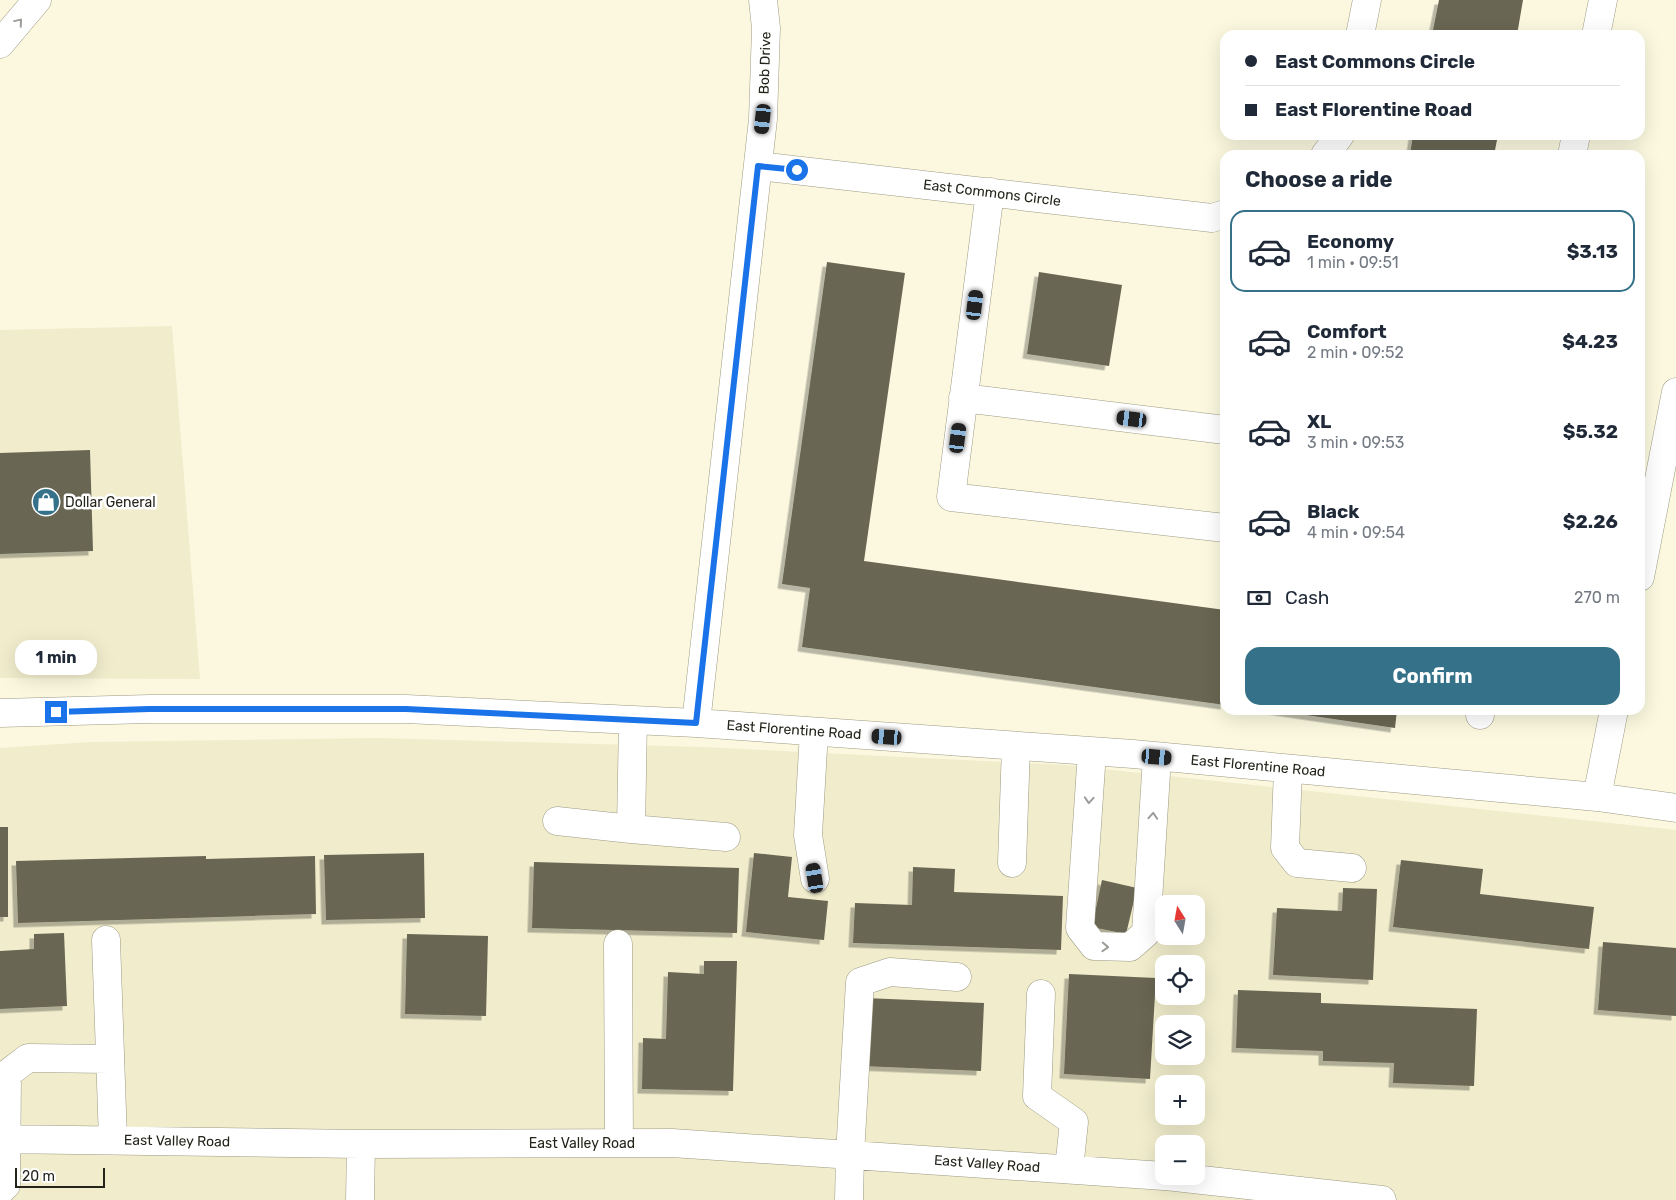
<!DOCTYPE html>
<meta charset="utf-8">
<style>
:root{--surface:#fff;--page:#f6f6f7;--text:#1f2937;--muted:#747a83;--line:#e0e1e3;--accent:#357289}
body{margin:0;font-family:Rubik,sans-serif;background:var(--page);color:var(--text);height:100vh;display:flex;flex-direction:column;font-size:19px;white-space:nowrap}
*{box-sizing:border-box;margin:0}
p{font-size:16px;color:var(--muted)}
.icon{flex:none;width:28px;height:28px;fill:none;stroke:currentColor;stroke-width:2;stroke-linecap:round;stroke-linejoin:round}
.map{position:relative;flex:1;overflow:hidden}
.sheet{position:absolute;left:1220px;top:150px;width:425px;height:565px;display:flex;flex-direction:column;background:var(--surface);border-radius:15px;box-shadow:0 5px 20px #0002}
.sheet>*{flex:none}
.hud{position:absolute;left:1220px;top:30px;width:425px;height:110px;border-radius:15px;box-shadow:0 5px 20px #0002;display:grid;align-content:center;height:110px;padding:0 25px;background:var(--surface)}
.needle{width:32px;rotate:349deg}
.controls{position:absolute;left:1155px;top:895px;display:grid;gap:10px}
.controls a{display:grid;place-items:center;width:50px;height:50px;border-radius:10px;background:var(--surface);box-shadow:0 5px 20px #0002;font-size:25px}
.scale{position:absolute;left:15px;bottom:12px;width:90px;box-sizing:border-box;padding-left:5px;border:2px solid #25241b;border-top:0;font-size:14px;line-height:18px;white-space:nowrap;color:#25241b;-webkit-text-stroke:4px #fff;paint-order:stroke}
.end{position:absolute;width:22px;height:22px;margin:-11px;border:6px solid #1a73e8;background:#fff;box-shadow:0 0 0 2px #fff}
.from{border-radius:50%}
.bubble{position:absolute;height:35px;border-radius:15px;background:var(--surface);box-shadow:0 5px 20px #0002;font-size:16px;font-weight:700;line-height:35px;text-align:center}
.car{position:absolute;width:15px;height:30px;margin:-15px -8px;border-radius:6px;box-shadow:0 0 4px 1px #0007;background:linear-gradient(#222 24%,#8ab4d8 0 40%,#222 0 76%,#8ab4d8 0 86%,#222 0)}
.hud b{display:flex;align-items:center;gap:18px;height:48px;font-size:19px}
.hud b+b{border-top:1px solid var(--line)}
.hud i{width:12px;height:12px;background:var(--text)}
ul{padding:0;list-style:none}
li{display:flex;align-items:center;gap:15px;height:82px;margin:0 10px 8px;padding:0 15px;border:2px solid transparent;border-radius:15px}
li div{flex:1}
li b{display:block;font-size:19px}
li em{font-style:normal;font-weight:700}
li.current{border-color:var(--accent)}
li>.icon{width:45px;height:45px;stroke-width:1.5}
h2{padding:0 25px;font-size:22px;line-height:60px}
.pay{display:flex;align-items:center;gap:12px;height:55px;padding:0 25px;font-size:19px}
.pay p{margin-inline-start:auto}
.action{display:flex;gap:10px;margin-top:auto;padding:10px 25px}
.action a{flex:1;height:58px;border-radius:15px;background:var(--accent);color:#fff;font-size:20px;font-weight:700;line-height:58px;text-align:center}
.map>svg:first-child{display:block}
.built{fill:#f0eccc;fill-rule:evenodd}
.building{fill:#696652;filter:url(#shadow)}
.lines{fill:none;stroke-linecap:round;stroke-linejoin:round}
.minor-casing{stroke:#9d9a84;stroke-width:29}
.minor{stroke:#fff;stroke-width:28}
.oneway{stroke:#9d9c98}
.route{stroke:#1a73e8;stroke-width:6}
.labels{text-anchor:middle;dominant-baseline:central;stroke-width:5;stroke-linejoin:round;paint-order:stroke}
.street-label{font-size:14px;fill:#25241b;stroke:#fff}
.poi-label{font-size:14px;fill:#25241b;stroke:#fff;text-anchor:start}
</style>
<div class="map">
<svg width="1676" height="1200" viewBox="0 0 1676 1200">
<defs>
<filter id="shadow"><feDropShadow dx="-4.5" dy="4.5" stdDeviation="0" flood-color="#0004"/></filter>
</defs>
<rect width="100%" height="100%" fill="#fbf8df"/>
<path class="built" d="M 172,326 L 200,679 L 0,678 L 0,330 Z
M 378,738 L 702,747 L 1065,765 L 1676,830 L 1676,1200 L 0,1200 L 0,748 L 90,742 ZM 1164,904 L 1196,904 L 1196,936 L 1164,936 ZM 1164,964 L 1196,964 L 1196,996 L 1164,996 ZM 1164,1024 L 1196,1024 L 1196,1056 L 1164,1056 ZM 1164,1084 L 1196,1084 L 1196,1116 L 1164,1116 ZM 1164,1144 L 1196,1144 L 1196,1176 L 1164,1176 Z"/>
<path class="building" d="M 1439,0 L 1523,0 L 1517,35 L 1432,35 Z
M 1413,135 L 1498,135 L 1494,155 L 1410,155 Z
M 827,262 L 905,273 L 864,561 L 1225,610 L 1225,705 L 802,647 L 810,588 L 782,584 Z
M 1039,272 L 1122,285 L 1109,366 L 1027,354 Z
M 90,450 L 93,551 L 0,554 L 0,453 Z
M 1272,710 L 1397,710 L 1395,728 Z
M 0,827 L 8,827 L 8,917 L 0,917 Z
M 424,853 L 425,918 L 326,920 L 324,855 Z
M 754,853 L 792,857 L 788,897 L 828,901 L 824,940 L 746,932 Z
M 206,856 L 206,859 L 315,856 L 316,914 L 18,923 L 16,861 Z
M 1401,860 L 1483,869 L 1480,894 L 1594,907 L 1589,949 L 1393,927 Z
M 534,862 L 739,868 L 737,933 L 532,928 Z
M 913,867 L 955,869 L 954,892 L 1063,896 L 1061,950 L 853,943 L 855,903 L 912,905 Z
M 1102,880 L 1137,888 L 1126,934 L 1092,927 Z
M 1343,888 L 1377,889 L 1373,980 L 1273,975 L 1277,908 L 1342,911 Z
M 64,933 L 67,1006 L 0,1009 L 0,951 L 34,949 L 34,934 Z
M 407,934 L 488,936 L 486,1016 L 405,1014 Z
M 1603,942 L 1676,948 L 1676,1016 L 1598,1010 Z
M 704,961 L 737,961 L 733,1091 L 642,1089 L 643,1038 L 666,1039 L 668,972 L 704,974 Z
M 1069,974 L 1156,978 L 1150,1079 L 1064,1074 Z
M 1238,990 L 1321,993 L 1321,1003 L 1477,1009 L 1474,1086 L 1393,1083 L 1394,1063 L 1323,1061 L 1323,1051 L 1236,1048 Z
M 865,998 L 984,1003 L 981,1071 L 862,1066 Z"/>
<g class="lines">
<defs>
<path id="minor" d="M 1360,35 L 1367,0
M 1596,35 L 1603,0
M 0,44 L 37,0
M 1325,155 L 1340,135
M 1572,155 L 1576,135
M 758,166 L 1212,218 L 1225,214
M 990,192 L 951,497 L 1225,528
M 963,398 L 1225,430
M 1640,577 L 1676,392
M 0,713 L 149,709 L 406,709 L 696,723 L 1133,754 L 1597,797 L 1676,808
M 1480,715 L 1480,710
M 696,723 L 763,119 L 766,28 L 763,0
M 814,732 L 808,835 L 815,879
M 1092,752 L 1080,928 L 1094,946 L 1130,947 L 1146,933 L 1157,757
M 1288,769 L 1285,848 L 1297,863 L 1352,868
M 1597,797 L 1614,710
M 557,821 L 631,829 L 726,837
M 631,829 L 633,720
M 1012,863 L 1016,746
M 106,940 L 113,1140
M 618,944 L 619,1143
M 1041,994 L 1037,1096 L 1074,1122 L 1069,1169
M 0,1139 L 361,1144 L 672,1143 L 1164,1176
M 1166,1176 L 1382,1200
M 0,1191 L 6,1185 L 7,1074 L 28,1058 L 110,1059
M 360,1200 L 361,1144
M 849,1200 L 850,1155 L 860,982 L 890,972 L 957,977"/>
</defs>
<use href="#minor" class="minor-casing"/>
<use href="#minor" class="minor"/>
</g>
<defs><path id="oneway-chevron" d="M-2-3.5L2.5 0L-2 3.5" fill="none" stroke-width="1.6" stroke-linecap="round" stroke-linejoin="round" transform="scale(1.25)"/></defs>
<g class="oneway">
<use href="#oneway-chevron" transform="translate(19 22) rotate(-50)"/>
<use href="#oneway-chevron" transform="translate(1089 800) rotate(94)"/>
<use href="#oneway-chevron" transform="translate(1153 816) rotate(-86)"/>
<use href="#oneway-chevron" transform="translate(1105 947) rotate(2)"/>
</g>
<g class="lines">
<path class="route" d="M 56,712 L 149,709 L 406,709 L 696,723 L 758,166 L 797,170"/>
</g>
<defs>
<symbol id="shop-disc" viewBox="-11 -11 22 22"><circle r="9.5" fill="#357289" stroke="#fff"/><path d="M-5-2.5h2.3a2.7 3.5 0 0 1 5.4 0H5L5.5 6h-11ZM-1.5-2.5h3a1.5 2.3 0 0 0-3 0Z" fill="#fff"/></symbol>
</defs>
<g fill-rule="evenodd">
<use href="#shop-disc" x="30" y="486" width="32" height="32"/>
</g>
<g class="labels">
<g class="street-label">
<text transform="translate(765 63) rotate(-88)">Bob Drive</text>
<text transform="translate(992 193) rotate(7)">East Commons Circle</text>
<text transform="translate(794 730) rotate(4)">East Florentine Road</text>
<text transform="translate(1258 766) rotate(5)">East Florentine Road</text>
<text transform="translate(177 1141) rotate(1)">East Valley Road</text>
<text x="582" y="1143">East Valley Road</text>
<text transform="translate(987 1164) rotate(4)">East Valley Road</text>
</g>
<g class="poi-label">
<text x="65" y="502">Dollar General</text>
</g>
</g>
</svg>
<div class="controls">
<a><svg class="needle" viewBox="-14 -14 28 28"><path d="M0-13l5 13h-10z" fill="#e53935"/><path d="M0 13l5-13h-10z" fill="#747a83"/></svg></a>
<a><svg class="icon" aria-label="locate" viewBox="0 0 24 24"><circle cx="12" cy="12" r="6"/><path d="M12 2v4M12 18v4M2 12h4M18 12h4"/></svg></a>
<a><svg class="icon" aria-label="layers" viewBox="0 0 24 24"><path d="M12 4l9 5-9 5-9-5zM3 14l9 5 9-5"/></svg></a>
<a>+</a>
<a>−</a>
</div>
<div class="scale">20 m</div>
<i class="end from" style="left:797px;top:170px"></i>
<i class="end" style="left:56px;top:712px"></i>
<div class="bubble" style="left:15px;top:640px;width:82px">1 min</div>
<i class="car" style="left:763px;top:119px;rotate:186deg"></i>
<i class="car" style="left:975px;top:305px;rotate:7deg"></i>
<i class="car" style="left:1132px;top:419px;rotate:277deg"></i>
<i class="car" style="left:958px;top:438px;rotate:7deg"></i>
<i class="car" style="left:887px;top:737px;rotate:274deg"></i>
<i class="car" style="left:1157px;top:757px;rotate:95deg"></i>
<i class="car" style="left:815px;top:878px;rotate:351deg"></i>
<div class="hud">
<b><i class="from"></i>East Commons Circle</b>
<b><i></i>East Florentine Road</b>
</div>
<section class="sheet">
<h2>Choose a ride</h2>
<ul>
<li class="current"><svg class="icon" aria-label="car" viewBox="0 0 24 24"><path d="M5 17H2v-5l4-1 3-4h7l3 4 3 1v5h-3M9 17h6M6 11h13"/><circle cx="7" cy="17" r="2"/><circle cx="17" cy="17" r="2"/></svg><div><b>Economy</b><p>1 min · 09:51</p></div><em>$3.13</em></li>
<li><svg class="icon" aria-label="car" viewBox="0 0 24 24"><path d="M5 17H2v-5l4-1 3-4h7l3 4 3 1v5h-3M9 17h6M6 11h13"/><circle cx="7" cy="17" r="2"/><circle cx="17" cy="17" r="2"/></svg><div><b>Comfort</b><p>2 min · 09:52</p></div><em>$4.23</em></li>
<li><svg class="icon" aria-label="car" viewBox="0 0 24 24"><path d="M5 17H2v-5l4-1 3-4h7l3 4 3 1v5h-3M9 17h6M6 11h13"/><circle cx="7" cy="17" r="2"/><circle cx="17" cy="17" r="2"/></svg><div><b>XL</b><p>3 min · 09:53</p></div><em>$5.32</em></li>
<li><svg class="icon" aria-label="car" viewBox="0 0 24 24"><path d="M5 17H2v-5l4-1 3-4h7l3 4 3 1v5h-3M9 17h6M6 11h13"/><circle cx="7" cy="17" r="2"/><circle cx="17" cy="17" r="2"/></svg><div><b>Black</b><p>4 min · 09:54</p></div><em>$2.26</em></li>
</ul>
<div class="pay"><svg class="icon" aria-label="cash" viewBox="0 0 24 24"><path d="M3 7h18v10H3z"/><circle cx="12" cy="12" r="2"/></svg>Cash<p>270 m</p></div>
<div class="action"><a>Confirm</a></div>
</section>
</div>
